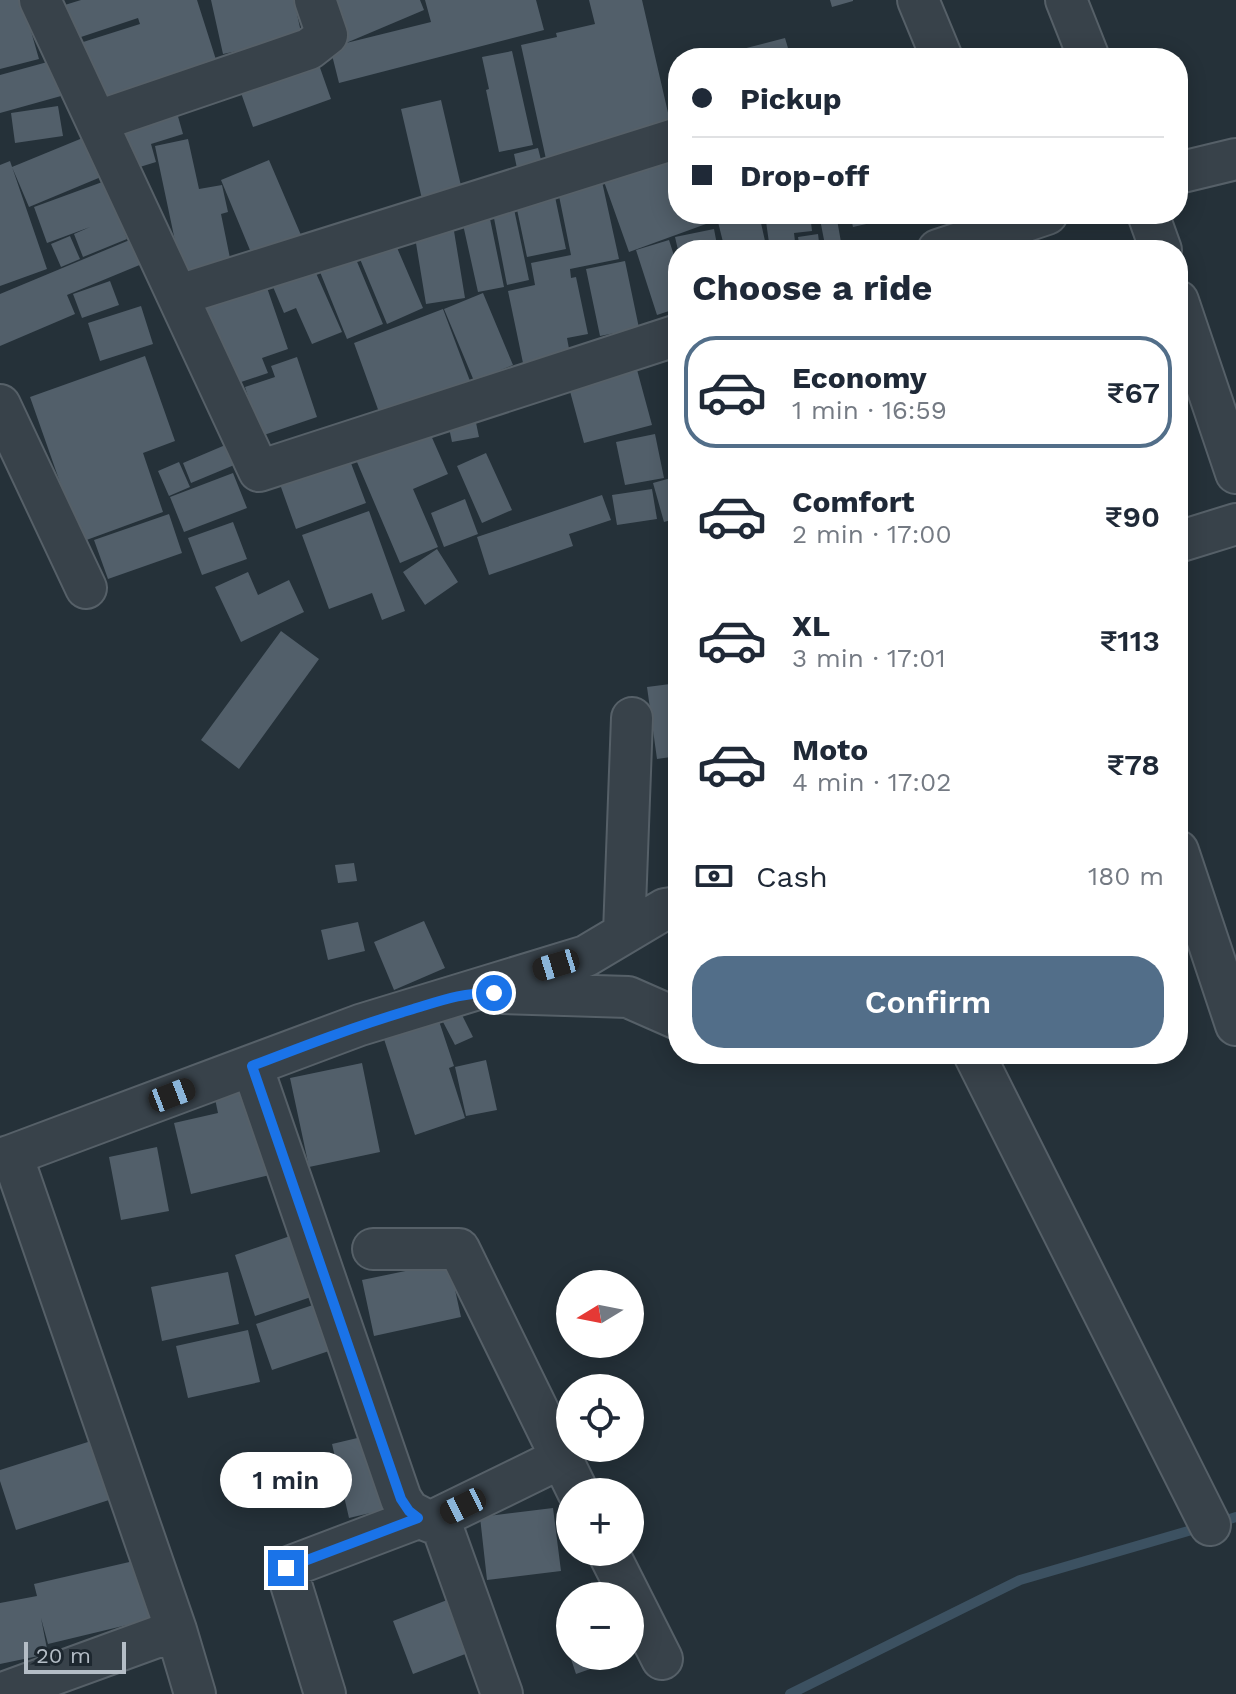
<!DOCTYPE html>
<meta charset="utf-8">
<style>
:root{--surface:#fff;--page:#f6f6f7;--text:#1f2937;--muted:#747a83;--line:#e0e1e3;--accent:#526e89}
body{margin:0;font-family:"Work Sans",sans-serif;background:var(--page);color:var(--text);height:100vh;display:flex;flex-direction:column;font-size:30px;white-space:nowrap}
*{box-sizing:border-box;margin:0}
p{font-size:26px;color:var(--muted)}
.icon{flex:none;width:44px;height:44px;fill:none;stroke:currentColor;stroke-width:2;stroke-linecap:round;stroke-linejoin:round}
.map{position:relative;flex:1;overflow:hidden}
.side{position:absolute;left:668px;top:240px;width:520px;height:824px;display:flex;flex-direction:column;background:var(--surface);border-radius:32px;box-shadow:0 4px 20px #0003}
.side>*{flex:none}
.banner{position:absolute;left:668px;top:48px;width:520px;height:176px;border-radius:32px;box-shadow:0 4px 20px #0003;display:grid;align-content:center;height:176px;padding:0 24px;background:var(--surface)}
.needle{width:52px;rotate:260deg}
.controls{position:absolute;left:556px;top:1270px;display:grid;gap:16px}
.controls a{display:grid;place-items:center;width:88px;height:88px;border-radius:50%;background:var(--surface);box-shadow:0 4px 20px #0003;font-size:40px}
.scale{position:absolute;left:24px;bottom:20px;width:102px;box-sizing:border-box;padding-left:8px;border:4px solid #b4bdc6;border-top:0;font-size:22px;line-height:28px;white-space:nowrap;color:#b4bdc6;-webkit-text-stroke:6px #1d272f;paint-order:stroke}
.end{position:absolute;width:36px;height:36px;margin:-18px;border:10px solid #1a73e8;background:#fff;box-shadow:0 0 0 4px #fff}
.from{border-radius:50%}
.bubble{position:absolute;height:56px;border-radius:28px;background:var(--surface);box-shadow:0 4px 20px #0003;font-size:26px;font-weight:600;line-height:56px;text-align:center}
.car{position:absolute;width:24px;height:48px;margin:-24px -12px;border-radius:10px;box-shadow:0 0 6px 2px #0007;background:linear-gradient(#222 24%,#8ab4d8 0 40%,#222 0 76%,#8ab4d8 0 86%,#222 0)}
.banner b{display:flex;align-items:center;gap:28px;height:76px;font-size:30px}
.banner b+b{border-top:2px solid var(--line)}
.banner i{width:20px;height:20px;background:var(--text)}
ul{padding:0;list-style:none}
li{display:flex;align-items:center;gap:24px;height:112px;margin:0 16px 12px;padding:0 8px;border:4px solid transparent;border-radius:32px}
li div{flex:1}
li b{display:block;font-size:30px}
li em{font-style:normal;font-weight:600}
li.current{border-color:var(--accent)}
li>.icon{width:72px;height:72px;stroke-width:1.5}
h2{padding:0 24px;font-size:36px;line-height:96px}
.pay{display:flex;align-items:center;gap:20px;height:88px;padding:0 24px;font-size:30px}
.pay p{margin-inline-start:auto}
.primary-button{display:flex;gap:16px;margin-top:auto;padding:16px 24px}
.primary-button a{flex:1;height:92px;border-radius:32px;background:var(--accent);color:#fff;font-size:32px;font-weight:600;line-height:92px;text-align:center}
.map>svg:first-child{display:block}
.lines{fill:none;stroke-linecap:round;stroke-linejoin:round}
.stream{stroke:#3c5161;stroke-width:10}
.building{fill:#525f6a}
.street-casing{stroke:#566068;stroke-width:44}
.street{stroke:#38424a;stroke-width:40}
.route{stroke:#1a73e8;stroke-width:10}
</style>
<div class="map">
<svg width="1236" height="1694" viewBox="0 0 1236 1694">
<rect width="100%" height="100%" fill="#253139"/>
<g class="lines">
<path class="stream" d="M 1217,1523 L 1236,1517
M 790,1694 L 1020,1580 L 1202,1527"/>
</g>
<path class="building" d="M 0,0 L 22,0 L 39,59 L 0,69 Z
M 81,0 L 197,0 L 218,66 L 99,104 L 80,43 L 140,24 L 138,18 L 66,42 L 55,8 Z
M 211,0 L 294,0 L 302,37 L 223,54 Z
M 333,0 L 420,0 L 424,10 L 346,43 L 329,2 Z
M 425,0 L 536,0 L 544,30 L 339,83 L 330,47 L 431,22 Z
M 589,0 L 642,0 L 672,130 L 546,159 L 521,45 L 557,37 L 556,33 L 595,24 Z
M 830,0 L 853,0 L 853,1 L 832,7 Z
M 785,38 L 791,58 L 724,58 L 723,54 Z
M 512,51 L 533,145 L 499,152 L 486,90 L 489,89 L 482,57 Z
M 51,61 L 61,96 L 0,113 L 0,75 Z
M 318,62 L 331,99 L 253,127 L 240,90 Z
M 678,85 L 678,114 L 677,114 L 670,88 Z
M 441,100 L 462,190 L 422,199 L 401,109 Z
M 58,106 L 63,136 L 15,143 L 11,113 Z
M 177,113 L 183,134 L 151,144 L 156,162 L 130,170 L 118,131 Z
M 85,137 L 101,177 L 29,207 L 12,167 Z
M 188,139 L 199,189 L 222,185 L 228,212 L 221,214 L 231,263 L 182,274 L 155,146 Z
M 538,148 L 543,168 L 518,173 L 514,154 Z
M 678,158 L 678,214 L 715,214 L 717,220 L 629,252 L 602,176 Z
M 269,160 L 301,235 L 252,255 L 221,180 Z
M 10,161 L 47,269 L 0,286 L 0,165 Z
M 601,177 L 619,259 L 570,269 L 571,278 L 576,277 L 588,334 L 567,338 L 570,354 L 523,363 L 508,291 L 535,285 L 531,263 L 571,255 L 557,186 Z
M 105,181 L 127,239 L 83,257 L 74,234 L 90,227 L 47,243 L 34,207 Z
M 554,192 L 566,249 L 527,257 L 515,200 Z
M 514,209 L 529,280 L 507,285 L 493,213 Z
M 489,214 L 504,287 L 478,292 L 462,220 Z
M 752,214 L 759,214 L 767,250 L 725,250 L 718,222 Z
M 765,214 L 810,214 L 812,231 L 794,233 L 796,250 L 770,250 Z
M 819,214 L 836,214 L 841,242 L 825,245 Z
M 850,214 L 906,214 L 906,215 L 853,227 Z
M 453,225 L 465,298 L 426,304 L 414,231 Z
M 714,229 L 718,250 L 678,250 L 675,237 Z
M 818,234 L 820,250 L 800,250 L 798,237 Z
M 70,236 L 80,259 L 61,267 L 51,244 Z
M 132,239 L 142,264 L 67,295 L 75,314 L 0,346 L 0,294 Z
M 669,240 L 678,268 L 678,308 L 657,315 L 636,250 Z
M 395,243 L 423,308 L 387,324 L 360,259 Z
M 353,252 L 383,324 L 347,339 L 318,267 Z
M 625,261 L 639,328 L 600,336 L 586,269 Z
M 312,264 L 342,332 L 312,344 L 296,308 L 284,313 L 271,282 Z
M 263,276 L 288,349 L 262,358 L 268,373 L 226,387 L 196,298 Z
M 110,281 L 119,305 L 82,318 L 73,294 Z
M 483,293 L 513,365 L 474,381 L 444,309 Z
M 141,306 L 153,344 L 100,361 L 88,323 Z
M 443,309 L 470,381 L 380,415 L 354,343 Z
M 145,356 L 175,441 L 143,453 L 163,512 L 81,542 L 30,397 Z
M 297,357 L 317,417 L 261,436 L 245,387 L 275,377 L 271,366 Z
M 636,366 L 652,425 L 584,443 L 568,384 Z
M 475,418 L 479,437 L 452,442 L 448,423 Z
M 426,424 L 448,474 L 413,489 L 438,547 L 400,563 L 354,455 Z
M 655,434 L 664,478 L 625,485 L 616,442 Z
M 230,443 L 239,463 L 191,483 L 183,463 Z
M 346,450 L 366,503 L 296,529 L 277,476 Z
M 486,453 L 512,510 L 482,523 L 457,466 Z
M 179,462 L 190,487 L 169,496 L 158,471 Z
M 233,473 L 247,508 L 184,532 L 170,497 Z
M 678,476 L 678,518 L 664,522 L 653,483 Z
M 652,489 L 657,519 L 617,525 L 612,495 Z
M 602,495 L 611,520 L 569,534 L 573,546 L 489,575 L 477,537 Z
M 465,499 L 478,534 L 444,547 L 431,513 Z
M 369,511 L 405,611 L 382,620 L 372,593 L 329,609 L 302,535 Z
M 169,514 L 182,553 L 108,579 L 94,540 Z
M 233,522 L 247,559 L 202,575 L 188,538 Z
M 437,549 L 458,582 L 425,605 L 403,572 Z
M 248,572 L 258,595 L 289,580 L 304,612 L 241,642 L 215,587 Z
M 281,631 L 319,659 L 239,769 L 201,740 Z
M 678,683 L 678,756 L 657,759 L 647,687 Z
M 354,863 L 357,881 L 338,883 L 335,865 Z
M 424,921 L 445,968 L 394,990 L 374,942 Z
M 358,922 L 365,951 L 328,960 L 321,930 Z
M 460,1011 L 473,1037 L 455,1045 L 442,1020 Z
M 439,1021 L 454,1066 L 449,1068 L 465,1118 L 415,1135 L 384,1039 Z
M 486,1060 L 497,1110 L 466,1116 L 455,1067 Z
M 362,1063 L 380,1152 L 309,1167 L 290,1078 Z
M 253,1084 L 274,1174 L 191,1194 L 174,1123 L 218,1113 L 214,1094 Z
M 157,1147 L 169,1211 L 121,1220 L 109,1157 Z
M 293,1235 L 314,1296 L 255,1316 L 235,1255 Z
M 449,1262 L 461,1317 L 374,1336 L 362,1280 Z
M 228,1272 L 239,1324 L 162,1341 L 151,1287 Z
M 313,1305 L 329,1351 L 272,1370 L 256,1324 Z
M 248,1330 L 260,1382 L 188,1398 L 176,1346 Z
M 370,1435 L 387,1509 L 349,1518 L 332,1444 Z
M 91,1441 L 109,1500 L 16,1530 L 0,1481 L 0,1470 Z
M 553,1508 L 561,1571 L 487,1580 L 480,1517 Z
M 138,1560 L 152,1619 L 48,1644 L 41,1618 L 48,1654 L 0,1664 L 0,1603 L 37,1596 L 34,1584 Z
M 460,1595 L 481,1648 L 413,1674 L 393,1621 Z
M 570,1656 L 608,1656 L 610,1662 L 576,1674 Z"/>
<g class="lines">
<defs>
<path id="street" d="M 40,0 L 259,471 L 678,335
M 918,0 L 942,58
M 1066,0 L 1089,58
M 98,121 L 309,49 L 327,35 L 315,0
M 1178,173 L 1236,159
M 1148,214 L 1161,250
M 1005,228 L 1047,214
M 938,250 L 1005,228 L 999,214
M 179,295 L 678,138
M 1178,301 L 1236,473
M 0,405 L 86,588
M 1178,542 L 1236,524
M 1178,851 L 1236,1025
M 624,933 L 632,718
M 503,993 L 628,997 L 678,1019
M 974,1054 L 1210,1525
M 252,1066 L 401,1499 L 409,1511 L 430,1522 L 561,1458
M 12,1155 L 360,1025 L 586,956 L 665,909 L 678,907
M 0,1159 L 12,1155 L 176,1630 L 195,1694
M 373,1249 L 459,1249 L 578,1492
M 439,1518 L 502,1694
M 608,1552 L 662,1659
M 0,1694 L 176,1630
M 325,1694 L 286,1568 L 418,1518"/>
</defs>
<use href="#street" class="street-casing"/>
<use href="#street" class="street"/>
</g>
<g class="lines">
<path class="route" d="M 286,1568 L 418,1518 L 409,1511 L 401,1499 L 252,1066 C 304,1046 356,1026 410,1010 C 440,1001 463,992 494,993"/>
</g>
</svg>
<div class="controls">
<a><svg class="needle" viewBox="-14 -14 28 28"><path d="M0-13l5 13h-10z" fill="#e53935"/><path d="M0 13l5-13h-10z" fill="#747a83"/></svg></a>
<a><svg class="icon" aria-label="locate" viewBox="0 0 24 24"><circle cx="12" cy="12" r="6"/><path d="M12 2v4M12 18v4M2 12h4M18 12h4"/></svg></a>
<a>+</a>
<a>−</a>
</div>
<div class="scale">20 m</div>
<i class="end from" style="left:494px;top:993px"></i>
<i class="end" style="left:286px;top:1568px"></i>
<div class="bubble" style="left:220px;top:1452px;width:132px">1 min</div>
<i class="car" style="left:556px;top:965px;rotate:253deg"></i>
<i class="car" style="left:172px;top:1095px;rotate:69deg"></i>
<i class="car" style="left:463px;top:1506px;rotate:244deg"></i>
<div class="banner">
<b><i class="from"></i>Pickup</b>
<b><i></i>Drop-off</b>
</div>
<section class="side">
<h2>Choose a ride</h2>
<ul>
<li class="current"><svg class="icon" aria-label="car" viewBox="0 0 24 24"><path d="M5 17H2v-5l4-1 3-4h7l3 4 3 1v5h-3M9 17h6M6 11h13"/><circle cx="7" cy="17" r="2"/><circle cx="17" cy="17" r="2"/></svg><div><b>Economy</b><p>1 min · 16:59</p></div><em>₹67</em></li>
<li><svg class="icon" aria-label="car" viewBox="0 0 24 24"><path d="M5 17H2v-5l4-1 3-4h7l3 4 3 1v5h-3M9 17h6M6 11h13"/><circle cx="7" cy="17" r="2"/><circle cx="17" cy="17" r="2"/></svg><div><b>Comfort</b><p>2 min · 17:00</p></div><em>₹90</em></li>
<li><svg class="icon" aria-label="car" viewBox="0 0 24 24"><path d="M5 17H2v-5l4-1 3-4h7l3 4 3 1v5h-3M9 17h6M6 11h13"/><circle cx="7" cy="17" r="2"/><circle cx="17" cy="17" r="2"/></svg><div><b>XL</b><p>3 min · 17:01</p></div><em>₹113</em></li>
<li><svg class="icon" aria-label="car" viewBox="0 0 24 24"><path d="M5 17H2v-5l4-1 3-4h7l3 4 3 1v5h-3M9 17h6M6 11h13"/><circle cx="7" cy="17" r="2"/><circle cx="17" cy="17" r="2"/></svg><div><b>Moto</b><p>4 min · 17:02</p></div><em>₹78</em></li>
</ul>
<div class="pay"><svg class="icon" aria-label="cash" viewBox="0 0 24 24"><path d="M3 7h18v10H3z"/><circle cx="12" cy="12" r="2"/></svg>Cash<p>180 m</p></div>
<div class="primary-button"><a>Confirm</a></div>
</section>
</div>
